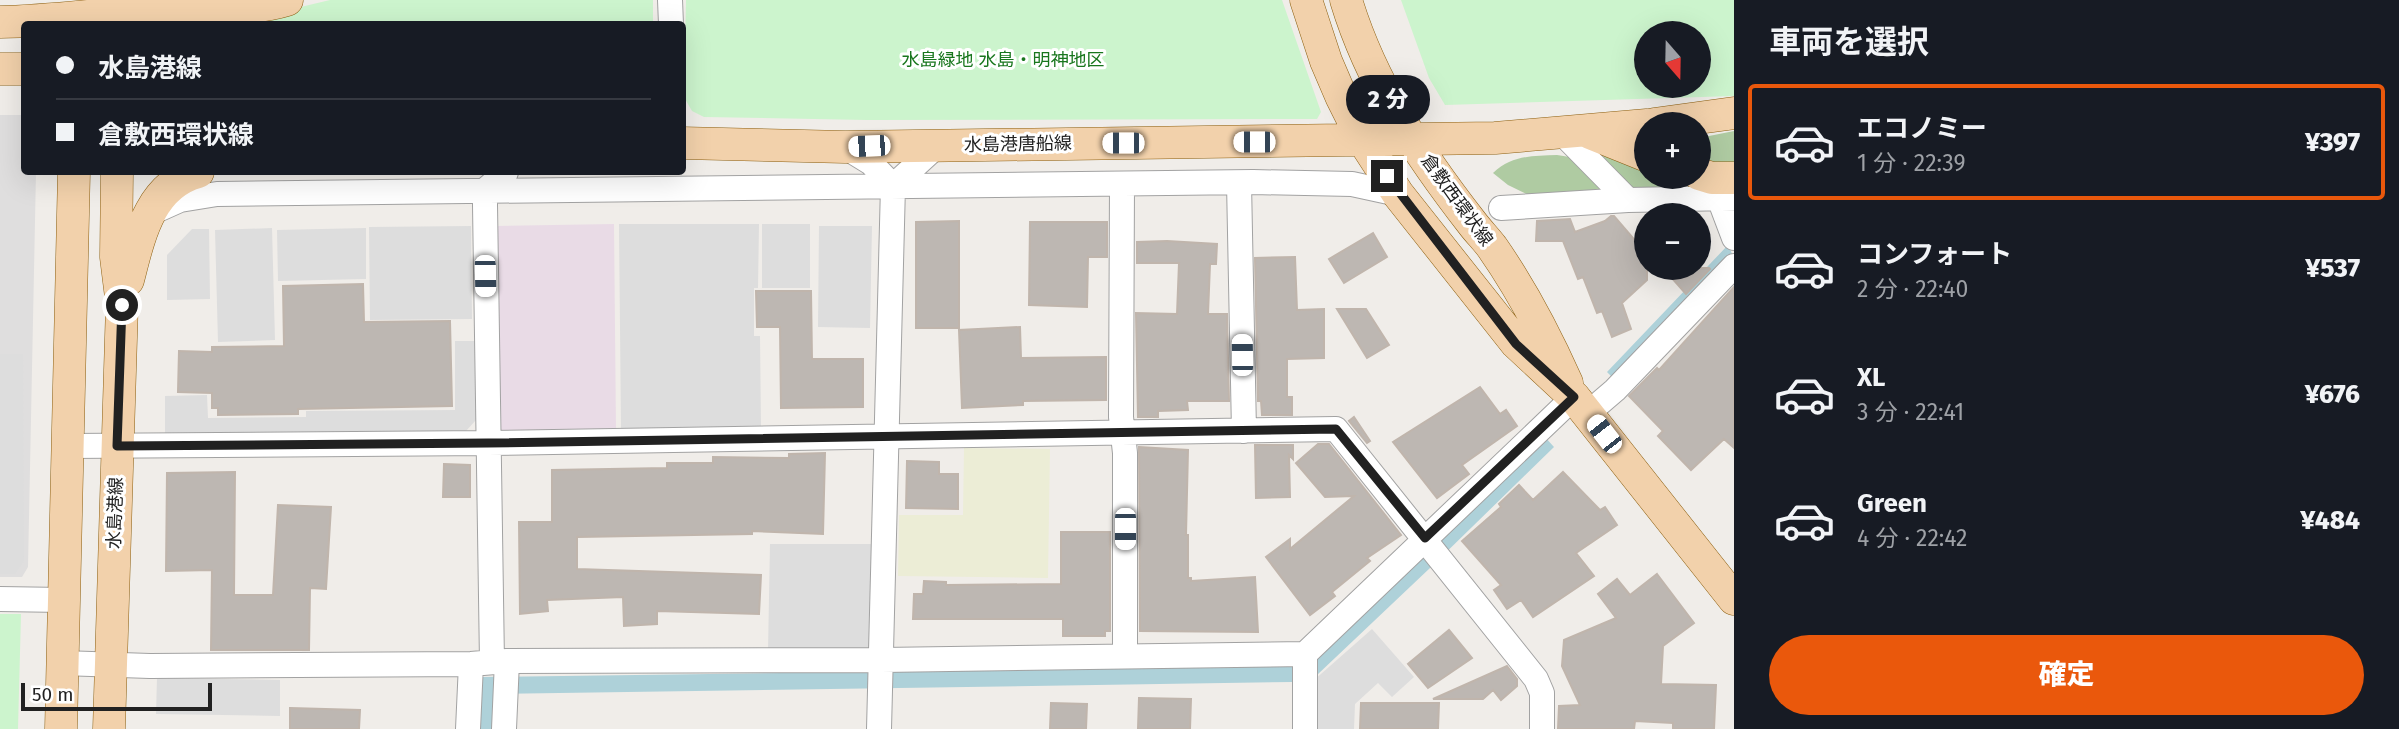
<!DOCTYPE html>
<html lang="ja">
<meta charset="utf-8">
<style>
:root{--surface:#171b24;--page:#20242c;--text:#f1f3f6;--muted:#9ea1a6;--line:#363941;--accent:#ea580c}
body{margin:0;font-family:"Fira Sans","Noto Sans JP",sans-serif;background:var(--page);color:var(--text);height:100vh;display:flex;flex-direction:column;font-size:26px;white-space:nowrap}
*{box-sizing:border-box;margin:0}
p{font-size:23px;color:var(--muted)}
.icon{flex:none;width:38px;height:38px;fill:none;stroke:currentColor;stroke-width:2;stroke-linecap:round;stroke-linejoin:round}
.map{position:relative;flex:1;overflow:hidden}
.panel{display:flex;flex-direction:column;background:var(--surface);width:665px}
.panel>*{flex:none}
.banner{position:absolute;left:21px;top:21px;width:665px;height:154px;border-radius:7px;box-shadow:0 7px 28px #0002;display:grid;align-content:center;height:154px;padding:0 35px;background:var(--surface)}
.needle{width:46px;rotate:160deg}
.tools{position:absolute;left:1634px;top:21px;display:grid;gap:14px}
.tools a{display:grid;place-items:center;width:77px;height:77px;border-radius:50%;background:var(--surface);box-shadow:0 7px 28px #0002;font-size:35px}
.scale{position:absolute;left:21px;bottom:18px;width:191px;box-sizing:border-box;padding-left:7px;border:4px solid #212121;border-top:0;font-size:19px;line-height:24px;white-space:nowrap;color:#212121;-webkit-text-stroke:5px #fff;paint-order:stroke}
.end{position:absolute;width:32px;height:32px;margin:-16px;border:9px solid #212121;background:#fff;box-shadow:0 0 0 4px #fff}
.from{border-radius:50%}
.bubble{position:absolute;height:49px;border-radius:24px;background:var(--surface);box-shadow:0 7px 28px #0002;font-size:23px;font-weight:800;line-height:49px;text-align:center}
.car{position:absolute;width:21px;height:42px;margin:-21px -10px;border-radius:9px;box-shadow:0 0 5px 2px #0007;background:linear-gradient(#fff 24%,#345 0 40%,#fff 0 76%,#345 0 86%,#fff 0)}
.banner b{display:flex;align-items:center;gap:24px;height:66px;font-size:26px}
.banner b+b{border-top:2px solid var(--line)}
.banner i{width:18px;height:18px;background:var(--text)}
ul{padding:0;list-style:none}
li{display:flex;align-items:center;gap:21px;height:116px;margin:0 14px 10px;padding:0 21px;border:4px solid transparent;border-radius:7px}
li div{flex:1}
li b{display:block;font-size:26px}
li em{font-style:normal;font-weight:800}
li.active{border-color:var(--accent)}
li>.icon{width:63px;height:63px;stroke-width:1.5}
h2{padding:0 35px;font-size:32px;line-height:84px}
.button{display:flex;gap:14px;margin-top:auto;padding:14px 35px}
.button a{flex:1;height:80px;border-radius:42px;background:var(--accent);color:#fff;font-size:28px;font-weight:800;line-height:80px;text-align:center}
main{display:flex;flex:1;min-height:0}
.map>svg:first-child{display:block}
.residential{fill:#dfdede}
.industrial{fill:#e9dbe6}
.farmland{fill:#ecedd6}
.forest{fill:#afcba2}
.park{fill:#ccf4cd;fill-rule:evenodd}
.parking{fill:#ddd}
.water{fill:#aed1d9}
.building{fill:#bdb7b2;stroke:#c0b5ac;stroke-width:2}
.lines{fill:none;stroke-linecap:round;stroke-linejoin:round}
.minor-casing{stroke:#a2a2a2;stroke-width:26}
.major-casing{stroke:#8d6011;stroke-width:33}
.minor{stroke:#fff;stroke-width:24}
.major{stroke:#f2d1ab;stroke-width:32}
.route{stroke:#212121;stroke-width:9}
.labels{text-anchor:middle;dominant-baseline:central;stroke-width:6;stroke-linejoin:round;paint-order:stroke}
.park-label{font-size:18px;fill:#18761d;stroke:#fff}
.street-label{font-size:18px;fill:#212121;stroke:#fff}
</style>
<main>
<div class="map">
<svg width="1734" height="729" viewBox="0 0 1734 729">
<rect width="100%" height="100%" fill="#f0ede9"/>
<path class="residential" d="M 0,115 L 24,115 L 24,172 L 36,172 L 28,567 L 22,577 L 0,577 Z"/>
<path class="industrial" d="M 614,224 L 616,429 L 496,431 L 495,226 Z"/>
<path class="farmland" d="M 964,448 L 1050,449 L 1048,578 L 898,576 L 899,515 L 963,515 Z"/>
<path class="forest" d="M 1734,131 L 1734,164 L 1699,161 L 1699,138 Z
M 1598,152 L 1647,162 L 1647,177 L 1685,177 L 1702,193 L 1635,195 Z
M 1557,155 L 1576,158 L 1611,193 L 1535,198 L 1508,185 L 1493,173 C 1512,155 1532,156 1557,155 Z"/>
<path class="park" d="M 330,0 L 653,0 L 653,24 L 162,24 L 263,16 Z
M 686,0 L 1282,0 L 1321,112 L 1317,119 L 1308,119 L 867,120 L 704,117 L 692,111 L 684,97 Z
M 1401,0 L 1734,0 L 1734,96 L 1445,105 L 1429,78 ZM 1699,33 L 1699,86 L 1647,86 L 1647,33 Z
M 0,614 L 21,614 L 18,729 L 0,729 Z"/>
<path class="parking" d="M 619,224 L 759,224 L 758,288 L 754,288 L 754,336 L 760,336 L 761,429 L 621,430 Z
M 762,224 L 810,224 L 810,288 L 762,288 Z
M 471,226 L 472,319 L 370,320 L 369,227 Z
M 819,226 L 872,226 L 870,328 L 818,327 Z
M 272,228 L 275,340 L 218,342 L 215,230 Z
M 366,228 L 366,279 L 278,281 L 277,230 Z
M 192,229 L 209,229 L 210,299 L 167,300 L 167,255 Z
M 455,341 L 475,341 L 476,420 L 466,431 L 165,433 L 165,396 L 207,395 L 208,418 L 306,417 L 306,411 L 455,410 Z
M 0,354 L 23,354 L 24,561 L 15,574 L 0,574 Z
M 770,544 L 876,544 L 870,652 L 768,651 Z
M 1372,629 L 1414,677 L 1392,697 L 1378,683 L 1355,704 L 1354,729 L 1313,729 L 1313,681 Z
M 157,678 L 280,680 L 280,716 L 156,714 Z"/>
<path class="water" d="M 1728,245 L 1734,258 L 1614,379 L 1607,372 Z
M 1544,436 L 1554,447 L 1430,568 L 1317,675 L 1292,682 L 497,694 L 495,729 L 480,729 L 482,677 L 1291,666 Z"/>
<path class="building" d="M 1611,216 L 1614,216 L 1638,244 L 1647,236 L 1647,280 L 1622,303 L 1631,329 L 1612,337 L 1602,311 L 1597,313 L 1583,277 L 1578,279 L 1563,241 L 1536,241 L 1537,221 L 1570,219 L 1575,232 L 1605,221 Z
M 959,221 L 959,328 L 916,328 L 916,222 Z
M 1030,222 L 1107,222 L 1107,257 L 1088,257 L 1087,307 L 1029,305 Z
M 1373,233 L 1387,257 L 1344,283 L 1329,259 Z
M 1167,241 L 1217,244 L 1216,264 L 1210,264 L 1208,314 L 1227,314 L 1229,401 L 1187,401 L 1188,410 L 1158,411 L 1158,417 L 1138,417 L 1136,313 L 1177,314 L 1179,263 L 1137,263 L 1137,242 Z
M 1295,257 L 1297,310 L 1324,309 L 1324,358 L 1287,359 L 1287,397 L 1292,397 L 1292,415 L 1262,415 L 1261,401 L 1258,401 L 1255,258 Z
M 1663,268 L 1709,268 L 1710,269 L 1686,294 Z
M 363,284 L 364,322 L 450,321 L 452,406 L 298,409 L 298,414 L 218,415 L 218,408 L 212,408 L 212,393 L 178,392 L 179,351 L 212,352 L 212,347 L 284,346 L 283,286 Z
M 1734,287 L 1734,448 L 1724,439 L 1691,470 L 1658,436 L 1663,431 L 1629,396 L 1657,368 L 1659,370 Z
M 756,291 L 811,291 L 812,359 L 863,359 L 863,407 L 781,408 L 780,327 L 757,327 Z
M 1337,309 L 1366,309 L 1389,345 L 1367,358 Z
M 1020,327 L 1021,358 L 1106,357 L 1106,400 L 1023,401 L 1023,405 L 962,408 L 959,330 Z
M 1480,387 L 1500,414 L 1506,410 L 1517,426 L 1462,465 L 1469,474 L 1437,498 L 1393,442 Z
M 1354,417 L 1370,441 L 1367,443 L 1349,421 Z
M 1318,444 L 1329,444 L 1401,535 L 1367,558 L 1370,561 L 1332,592 L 1335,596 L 1310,615 L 1266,557 L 1290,539 L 1290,549 L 1354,496 L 1325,497 L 1296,463 Z
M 1255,445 L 1293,445 L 1293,459 L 1289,455 L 1290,497 L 1256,498 Z
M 1139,447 L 1188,450 L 1186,535 L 1188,535 L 1188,578 L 1191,578 L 1191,581 L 1255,577 L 1258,632 L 1140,631 Z
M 825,453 L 823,534 L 752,531 L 752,534 L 577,537 L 577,569 L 761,575 L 759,614 L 657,611 L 657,624 L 624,626 L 623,597 L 547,600 L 548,611 L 520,614 L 519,522 L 552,522 L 552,470 L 667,468 L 667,463 L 713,463 L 713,457 L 789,458 L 789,454 Z
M 907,461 L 939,462 L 939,474 L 958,474 L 958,509 L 906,508 Z
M 444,464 L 470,465 L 470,497 L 443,497 Z
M 235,472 L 234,595 L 273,595 L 278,505 L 331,507 L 326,589 L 310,588 L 309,650 L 211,650 L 212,570 L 166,571 L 167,473 Z
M 1563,472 L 1600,510 L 1605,507 L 1617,525 L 1576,553 L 1594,576 L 1533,617 L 1521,600 L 1507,609 L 1494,590 L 1501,585 L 1462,541 L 1501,507 L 1499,504 L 1519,485 L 1533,500 Z
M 1061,532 L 1110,532 L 1110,631 L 1105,631 L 1105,636 L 1063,636 L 1063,619 L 913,619 L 914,594 L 923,594 L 924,581 L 946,582 L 946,585 L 1061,584 Z
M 1657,574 L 1694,623 L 1663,646 L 1661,684 L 1716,685 L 1714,729 L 1673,729 L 1673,723 L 1635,721 L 1634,729 L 1558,729 L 1559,706 L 1580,705 L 1562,666 L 1564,640 L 1616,618 L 1598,594 L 1617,579 L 1630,595 Z
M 1449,630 L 1472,658 L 1428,688 L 1408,664 Z
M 1507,666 L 1517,679 L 1517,686 L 1501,700 L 1493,690 L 1483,699 L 1433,699 Z
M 1139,698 L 1191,699 L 1190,729 L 1138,729 Z
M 1051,703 L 1087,704 L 1086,729 L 1050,729 Z
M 1361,703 L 1439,703 L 1438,729 L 1360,729 Z
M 290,708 L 360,710 L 359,729 L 290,729 Z"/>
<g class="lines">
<defs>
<path id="minor" d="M 670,0 L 671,24
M 1563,134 L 1628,200
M 845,147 L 871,163 L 893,186 L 879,729
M 1239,183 L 1244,431
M 1122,184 L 1121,417 L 1125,453 L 1125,656
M 1714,185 L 1734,238
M 893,186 L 939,144
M 1501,208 L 1628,200 L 1734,198
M 151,213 L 180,200 L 217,194 L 1253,182 L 1352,184 L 1398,194
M 1587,414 L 1615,390 L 1734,266
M 68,446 L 488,443 L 1336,429 L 1536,679 L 1542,693 L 1542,729
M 0,599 L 63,600
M 1305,654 L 1305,729
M 492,662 L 485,205 L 485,190 L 506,172
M 62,663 L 150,666 L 471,664 L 507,661 L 882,660 L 1305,654 L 1574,397
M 468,729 L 471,664
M 504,729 L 507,661"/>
<path id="major" d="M 1306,0 L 1326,61 L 1341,96 L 1363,140 L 1398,194 L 1516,343 L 1574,397 L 1734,599
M 1346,0 C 1371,83 1419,155 1472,223 C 1478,231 1486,239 1492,247 C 1522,290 1546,336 1567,383
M 0,22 C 51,21 101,14 152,10 C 196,7 244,13 287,0
M 0,69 L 24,69
M 1654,124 L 1734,113
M 1590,133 L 1647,156
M 682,143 L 845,147 L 1495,138 L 1647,125
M 1699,174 L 1712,178 L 1734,178
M 128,280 C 139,238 149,185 198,172
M 61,729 L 74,172
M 109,729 L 122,305 L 116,257 L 117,172"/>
</defs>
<use href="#minor" class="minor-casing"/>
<use href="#major" class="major-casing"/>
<use href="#minor" class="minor"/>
<use href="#major" class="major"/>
</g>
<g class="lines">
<path class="route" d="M 122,305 L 117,446 L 488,443 L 1336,429 L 1425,538 L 1574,397 L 1516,344 L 1387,176"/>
</g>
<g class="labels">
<g class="park-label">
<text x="1003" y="60">水島緑地 水島・明神地区</text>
</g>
<g class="street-label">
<text transform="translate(1018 144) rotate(-1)">水島港唐船線</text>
<text transform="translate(1457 200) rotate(54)">倉敷西環状線</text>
<text transform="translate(115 513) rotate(-88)">水島港線</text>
</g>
</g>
</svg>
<div class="tools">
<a><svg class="needle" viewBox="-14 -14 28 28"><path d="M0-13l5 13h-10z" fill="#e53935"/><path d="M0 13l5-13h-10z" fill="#9ea1a6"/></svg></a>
<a>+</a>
<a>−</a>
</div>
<div class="scale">50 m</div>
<i class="end from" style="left:122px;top:305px"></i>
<i class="end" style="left:1387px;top:176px"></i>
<div class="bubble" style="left:1346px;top:75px;width:84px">2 分</div>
<i class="car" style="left:1254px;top:142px;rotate:270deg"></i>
<i class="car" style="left:1123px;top:143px;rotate:270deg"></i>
<i class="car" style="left:869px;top:146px;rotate:268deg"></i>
<i class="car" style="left:485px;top:276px;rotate:179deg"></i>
<i class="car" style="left:1242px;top:355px;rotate:359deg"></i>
<i class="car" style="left:1604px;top:434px;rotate:322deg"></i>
<i class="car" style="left:1125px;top:529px;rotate:180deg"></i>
<div class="banner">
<b><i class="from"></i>水島港線</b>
<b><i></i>倉敷西環状線</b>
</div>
</div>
<section class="panel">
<h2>車両を選択</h2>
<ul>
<li class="active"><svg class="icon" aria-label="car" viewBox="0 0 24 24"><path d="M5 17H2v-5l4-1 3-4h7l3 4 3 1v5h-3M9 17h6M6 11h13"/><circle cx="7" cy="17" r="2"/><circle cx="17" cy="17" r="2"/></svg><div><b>エコノミー</b><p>1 分 · 22:39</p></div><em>¥397</em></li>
<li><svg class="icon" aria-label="car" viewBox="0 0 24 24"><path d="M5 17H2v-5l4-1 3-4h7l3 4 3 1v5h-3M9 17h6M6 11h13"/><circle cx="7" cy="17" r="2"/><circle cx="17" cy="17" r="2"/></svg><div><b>コンフォート</b><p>2 分 · 22:40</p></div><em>¥537</em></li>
<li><svg class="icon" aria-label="car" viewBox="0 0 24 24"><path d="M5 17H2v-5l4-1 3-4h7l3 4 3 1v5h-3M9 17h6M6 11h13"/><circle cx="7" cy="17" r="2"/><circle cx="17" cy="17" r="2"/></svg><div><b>XL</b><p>3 分 · 22:41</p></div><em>¥676</em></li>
<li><svg class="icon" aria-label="car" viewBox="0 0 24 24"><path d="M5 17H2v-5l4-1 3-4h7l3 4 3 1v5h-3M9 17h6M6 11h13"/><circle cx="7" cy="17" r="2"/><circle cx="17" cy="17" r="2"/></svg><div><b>Green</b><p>4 分 · 22:42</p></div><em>¥484</em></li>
</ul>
<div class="button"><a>確定</a></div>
</section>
</main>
